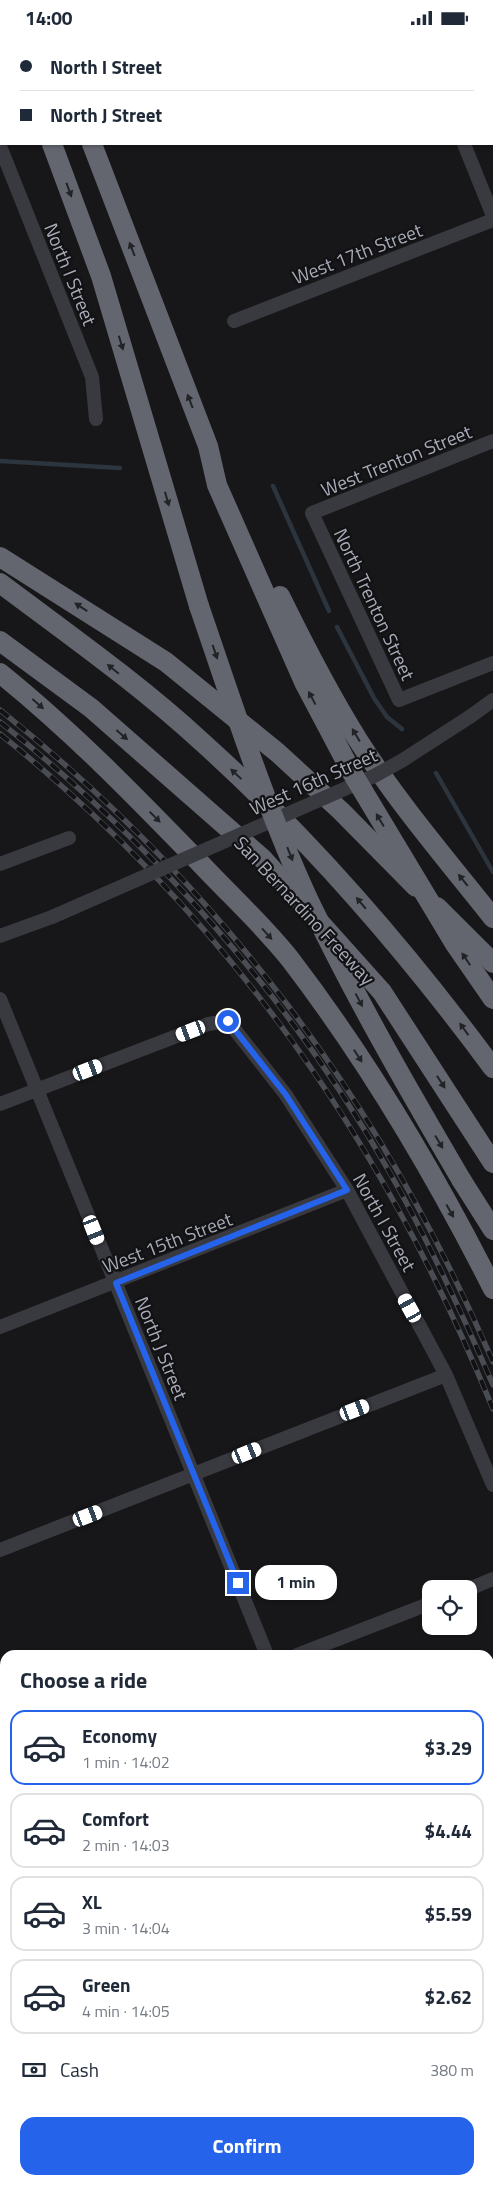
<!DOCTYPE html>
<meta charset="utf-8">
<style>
:root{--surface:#fff;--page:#f6f6f7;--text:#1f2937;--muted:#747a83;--line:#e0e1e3;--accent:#2563eb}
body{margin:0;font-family:"Titillium Web",sans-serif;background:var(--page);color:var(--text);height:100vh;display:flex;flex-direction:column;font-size:19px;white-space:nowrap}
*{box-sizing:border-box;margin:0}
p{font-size:16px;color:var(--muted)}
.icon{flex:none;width:28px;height:28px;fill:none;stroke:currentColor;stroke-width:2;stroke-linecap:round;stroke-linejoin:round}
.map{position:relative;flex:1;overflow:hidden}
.side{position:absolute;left:0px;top:1615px;width:494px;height:535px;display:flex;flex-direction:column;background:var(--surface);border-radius:15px 15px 0 0;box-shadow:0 1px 4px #0004}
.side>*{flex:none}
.top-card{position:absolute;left:0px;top:0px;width:494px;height:110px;box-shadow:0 1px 4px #0004;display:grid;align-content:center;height:110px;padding:0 20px;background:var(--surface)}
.controls{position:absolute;left:422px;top:1545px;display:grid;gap:10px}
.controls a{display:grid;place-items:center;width:55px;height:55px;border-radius:10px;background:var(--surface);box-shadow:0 1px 4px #0004;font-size:25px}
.end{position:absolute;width:22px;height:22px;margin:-11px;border:6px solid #2563eb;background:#fff;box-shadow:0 0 0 2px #fff}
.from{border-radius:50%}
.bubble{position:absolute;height:35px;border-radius:15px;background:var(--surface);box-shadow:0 1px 4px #0004;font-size:16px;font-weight:700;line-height:35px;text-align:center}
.car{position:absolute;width:15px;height:30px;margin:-15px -8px;border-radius:6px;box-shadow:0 0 4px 1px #0007;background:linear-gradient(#fff 24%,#345 0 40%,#fff 0 76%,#345 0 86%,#fff 0)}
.top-card b{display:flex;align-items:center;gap:18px;height:48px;font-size:19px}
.top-card b+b{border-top:1px solid var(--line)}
.top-card i{width:12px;height:12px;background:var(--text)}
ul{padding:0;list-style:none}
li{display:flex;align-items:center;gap:15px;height:75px;margin:0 10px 8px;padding:0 10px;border:2px solid var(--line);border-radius:15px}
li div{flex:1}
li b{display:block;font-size:19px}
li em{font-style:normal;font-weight:700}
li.selected{border-color:var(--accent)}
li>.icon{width:45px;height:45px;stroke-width:1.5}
h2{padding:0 20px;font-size:22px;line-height:60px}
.pay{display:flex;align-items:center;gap:12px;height:55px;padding:0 20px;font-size:19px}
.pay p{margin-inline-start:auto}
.button{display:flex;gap:10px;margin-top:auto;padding:10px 20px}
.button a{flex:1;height:58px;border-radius:15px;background:var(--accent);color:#fff;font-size:20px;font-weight:700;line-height:58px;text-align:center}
.status{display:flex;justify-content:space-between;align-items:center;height:35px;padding:0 25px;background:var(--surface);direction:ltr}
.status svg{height:14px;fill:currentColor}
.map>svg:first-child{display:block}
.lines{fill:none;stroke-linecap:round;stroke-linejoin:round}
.stream{stroke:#2c343d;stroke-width:4.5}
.minor{stroke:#393a40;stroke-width:14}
.highway{stroke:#63656f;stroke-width:20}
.rail-casing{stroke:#4a4c53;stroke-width:5.5}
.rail{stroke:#121214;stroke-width:4;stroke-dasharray:11;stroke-linecap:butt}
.minor-bridge{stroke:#393a40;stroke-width:14}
.highway-bridge{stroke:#63656f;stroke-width:20}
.oneway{fill:#222326}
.route{stroke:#2563eb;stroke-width:6}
.labels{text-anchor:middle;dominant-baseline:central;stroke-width:4.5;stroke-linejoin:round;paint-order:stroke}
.street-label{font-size:19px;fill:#a8acb9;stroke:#121214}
</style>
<div class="status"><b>14:00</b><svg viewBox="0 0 49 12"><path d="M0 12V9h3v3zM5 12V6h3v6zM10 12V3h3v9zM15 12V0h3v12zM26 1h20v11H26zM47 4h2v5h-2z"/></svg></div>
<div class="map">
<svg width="493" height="2150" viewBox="0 0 493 2150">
<rect width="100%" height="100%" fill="#171719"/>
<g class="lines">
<path class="stream" d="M 0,426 L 120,433
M 273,451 L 329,576
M 337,592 L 374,663 L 387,682 L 402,694
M 436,738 L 493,837"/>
<path class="minor" d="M 420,0 L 421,1
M 394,1 L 397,0
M 464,109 L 493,181
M 0,111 L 92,342 L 96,384
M 234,286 L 493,185
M 493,406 L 312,478 L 399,665 L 493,628
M 471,681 L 493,665
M 0,829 L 69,803
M 0,901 L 52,882
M 0,964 L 267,1620
M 0,1069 L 208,989 L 228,986 L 286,1060 L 347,1155 L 446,1340 L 493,1450
M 0,1292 L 347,1155
M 0,1515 L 446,1340
M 469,1554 L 493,1544
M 297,1620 L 431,1568
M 0,1741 L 5,1739
M 0,1770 L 5,1782
M 489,1944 L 493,1942
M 0,2140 L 5,2138
M 152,2145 L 154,2150"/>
<path class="highway" d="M 13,0 L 13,1
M 50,0 L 51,1
M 52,109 L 101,241 L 199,571
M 92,109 L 208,411 L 217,450 L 304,647 L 351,736
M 0,522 L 166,627 L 278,718 L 341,776 L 416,852
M 0,548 C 68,599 139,649 202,707 C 312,806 405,914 493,1033
M 280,561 C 304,610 329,659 358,705 C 398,768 447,825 493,883
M 0,606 L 91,673 L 262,823 L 382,957 L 493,1128
M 0,638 C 72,696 136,762 200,828 C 230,860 263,890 290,924 C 368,1026 435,1139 493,1254
M 437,872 L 493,928
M 462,1146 L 493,1195"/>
<defs>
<path id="rail" d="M 0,675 C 221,852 382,1068 493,1327
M 0,687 C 156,811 292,965 390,1138 C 429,1207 462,1278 493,1350
M 0,699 C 227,881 384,1106 493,1374"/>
</defs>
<use href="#rail" class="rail-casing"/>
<use href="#rail" class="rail"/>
<path class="minor-bridge" d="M 52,882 L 374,741 L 403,725 L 471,681"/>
<path class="highway-bridge" d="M 199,571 C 233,670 265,771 309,866 C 355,962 408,1054 462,1146
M 351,736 L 455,909 L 493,964"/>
</g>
<defs><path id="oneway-solid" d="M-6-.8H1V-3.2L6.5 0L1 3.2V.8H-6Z" transform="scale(1.25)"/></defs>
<g class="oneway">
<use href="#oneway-solid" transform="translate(69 155) rotate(70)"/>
<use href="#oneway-solid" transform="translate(132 214) rotate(-111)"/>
<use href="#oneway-solid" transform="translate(121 308) rotate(73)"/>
<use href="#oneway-solid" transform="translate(190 366) rotate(-111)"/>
<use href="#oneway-solid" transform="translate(167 464) rotate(74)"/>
<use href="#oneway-solid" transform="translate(81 572) rotate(-147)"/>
<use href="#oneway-solid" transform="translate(215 617) rotate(71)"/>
<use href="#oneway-solid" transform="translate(113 634) rotate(-141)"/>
<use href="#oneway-solid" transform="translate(312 663) rotate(-118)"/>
<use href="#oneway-solid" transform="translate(38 669) rotate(41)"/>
<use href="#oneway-solid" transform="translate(122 700) rotate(41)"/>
<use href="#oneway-solid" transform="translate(356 700) rotate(-121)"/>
<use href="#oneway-solid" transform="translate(236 739) rotate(-137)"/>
<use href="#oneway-solid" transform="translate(155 782) rotate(45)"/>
<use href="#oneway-solid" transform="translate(380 785) rotate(-121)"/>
<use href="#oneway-solid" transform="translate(290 819) rotate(68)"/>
<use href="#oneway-solid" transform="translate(463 845) rotate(-129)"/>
<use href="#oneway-solid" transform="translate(361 868) rotate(-130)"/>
<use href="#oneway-solid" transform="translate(267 899) rotate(48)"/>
<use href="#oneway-solid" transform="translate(466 924) rotate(-124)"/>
<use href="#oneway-solid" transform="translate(359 965) rotate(62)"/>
<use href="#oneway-solid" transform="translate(464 994) rotate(-126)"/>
<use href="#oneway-solid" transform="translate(358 1021) rotate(57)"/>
<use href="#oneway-solid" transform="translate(441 1047) rotate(57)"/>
<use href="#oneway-solid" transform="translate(439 1107) rotate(59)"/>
<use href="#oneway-solid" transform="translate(450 1176) rotate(61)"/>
</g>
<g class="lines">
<path class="route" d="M 228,986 L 286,1060 L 347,1155 L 116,1248 L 238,1548"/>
</g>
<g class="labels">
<g class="street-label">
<text transform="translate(357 218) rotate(-21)">West 17th Street</text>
<text transform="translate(71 239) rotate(68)">North I Street</text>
<text transform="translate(396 425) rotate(-22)">West Trenton Street</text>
<text transform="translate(375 569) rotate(65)">North Trenton Street</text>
<text transform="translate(313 746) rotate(-24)">West 16th Street</text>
<text transform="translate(305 875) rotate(47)">San Bernardino Freeway</text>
<text transform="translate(385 1187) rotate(61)">North I Street</text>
<text transform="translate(167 1207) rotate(-21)">West 15th Street</text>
<text transform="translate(162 1313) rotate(68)">North J Street</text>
</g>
</g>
</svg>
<div class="controls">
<a><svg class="icon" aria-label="locate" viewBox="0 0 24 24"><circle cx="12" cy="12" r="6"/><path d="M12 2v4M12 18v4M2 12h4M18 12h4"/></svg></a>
</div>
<i class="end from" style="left:228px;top:986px"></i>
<i class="end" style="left:238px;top:1548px"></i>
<div class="bubble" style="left:255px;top:1530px;width:82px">1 min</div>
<i class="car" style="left:191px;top:996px;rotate:249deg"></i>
<i class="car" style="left:88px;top:1035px;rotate:69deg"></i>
<i class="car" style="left:94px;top:1195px;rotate:158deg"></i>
<i class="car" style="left:410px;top:1273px;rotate:331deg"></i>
<i class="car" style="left:355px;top:1375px;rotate:69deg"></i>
<i class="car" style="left:247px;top:1418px;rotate:68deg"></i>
<i class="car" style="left:88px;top:1481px;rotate:69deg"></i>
<div class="top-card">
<b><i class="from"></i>North I Street</b>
<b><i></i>North J Street</b>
</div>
<section class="side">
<h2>Choose a ride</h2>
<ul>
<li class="selected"><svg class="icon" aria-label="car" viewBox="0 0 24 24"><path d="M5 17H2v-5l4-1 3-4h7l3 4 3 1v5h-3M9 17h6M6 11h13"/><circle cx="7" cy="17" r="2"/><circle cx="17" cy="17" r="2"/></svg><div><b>Economy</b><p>1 min · 14:02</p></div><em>$3.29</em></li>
<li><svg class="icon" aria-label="car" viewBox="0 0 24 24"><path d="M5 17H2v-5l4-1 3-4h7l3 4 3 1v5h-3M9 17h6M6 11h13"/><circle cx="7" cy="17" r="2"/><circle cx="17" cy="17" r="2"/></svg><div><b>Comfort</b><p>2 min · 14:03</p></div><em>$4.44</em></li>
<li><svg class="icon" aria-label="car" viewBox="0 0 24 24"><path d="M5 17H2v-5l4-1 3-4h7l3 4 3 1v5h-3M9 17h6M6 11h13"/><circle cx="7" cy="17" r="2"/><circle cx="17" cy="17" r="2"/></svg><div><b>XL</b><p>3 min · 14:04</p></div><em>$5.59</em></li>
<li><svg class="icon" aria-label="car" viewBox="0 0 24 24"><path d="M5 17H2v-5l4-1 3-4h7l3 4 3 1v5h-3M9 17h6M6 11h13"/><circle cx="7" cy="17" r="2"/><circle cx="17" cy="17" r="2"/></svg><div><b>Green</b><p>4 min · 14:05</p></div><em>$2.62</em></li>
</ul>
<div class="pay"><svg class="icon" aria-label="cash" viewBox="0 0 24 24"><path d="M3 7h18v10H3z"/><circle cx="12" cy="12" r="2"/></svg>Cash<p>380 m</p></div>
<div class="button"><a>Confirm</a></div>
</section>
</div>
